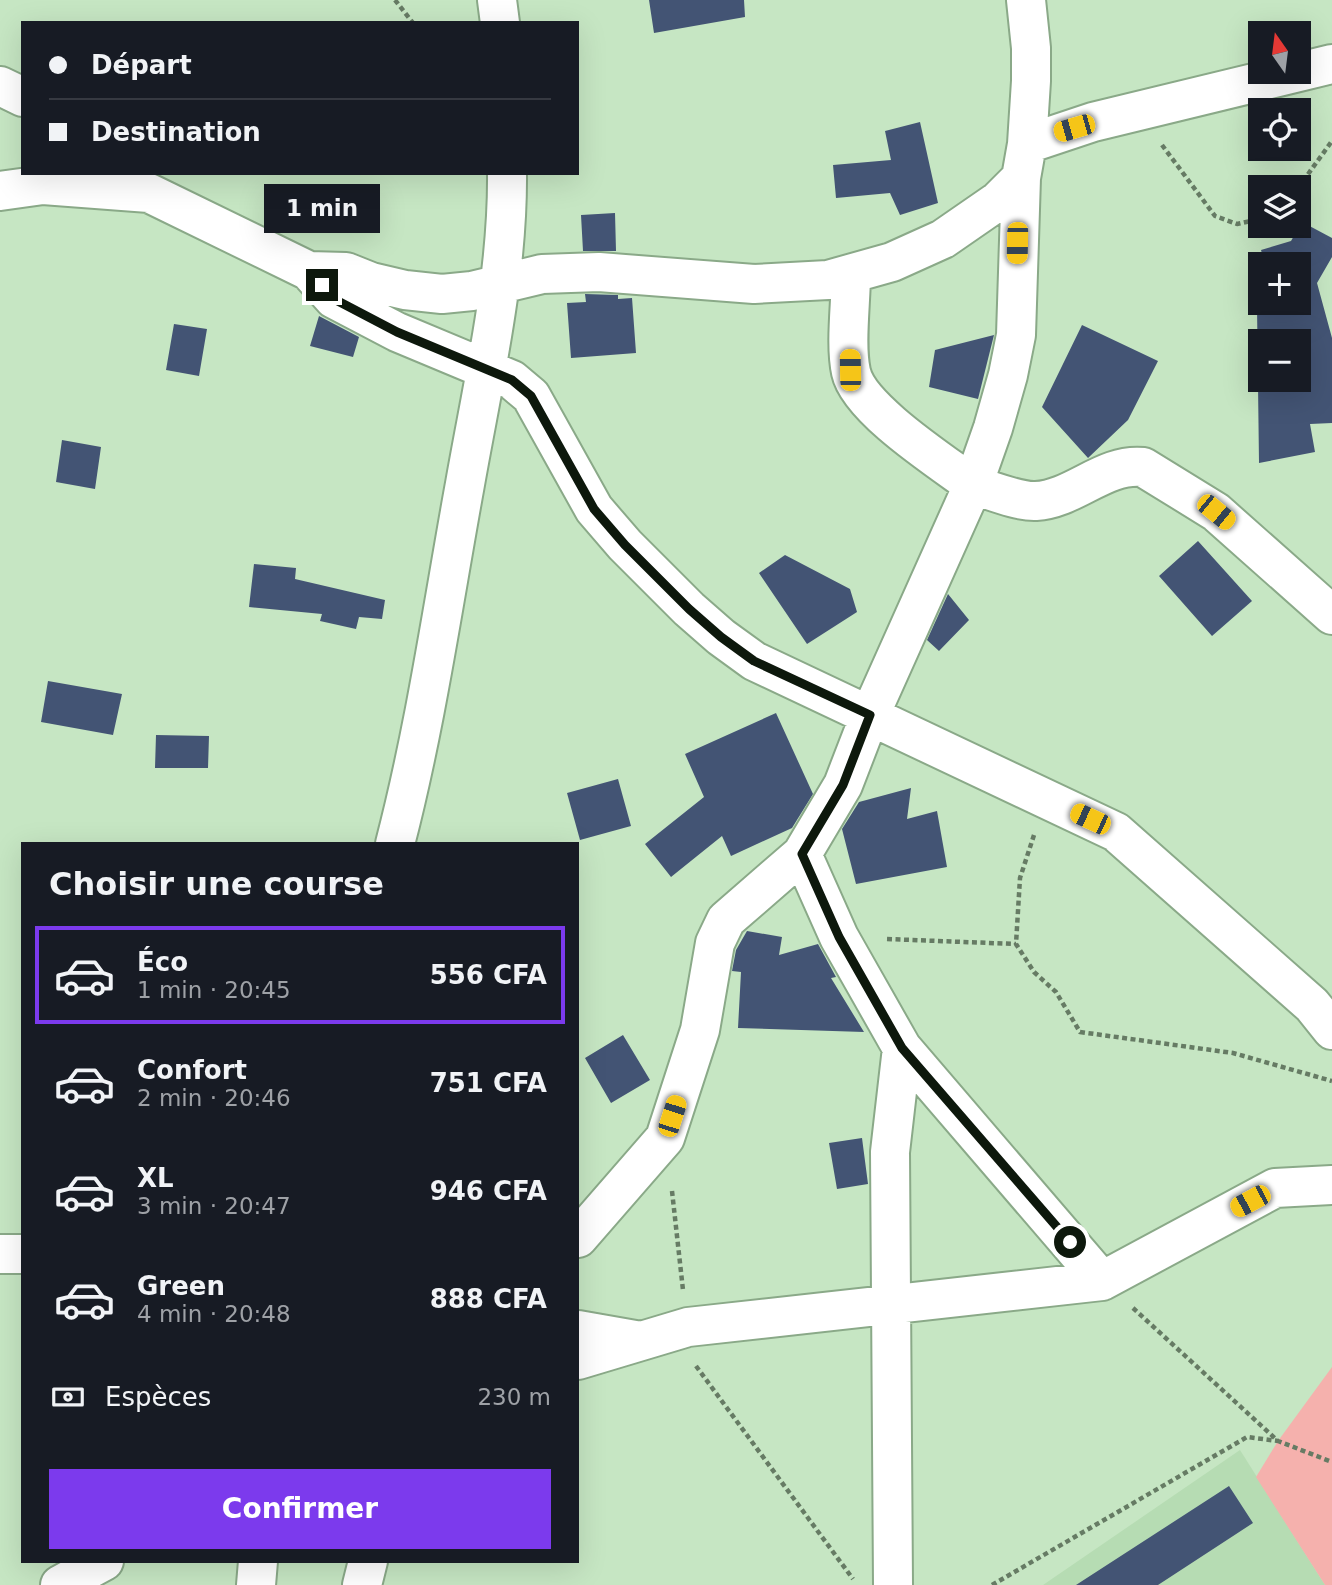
<!DOCTYPE html>
<html lang="fr">
<meta charset="utf-8">
<style>
:root{--surface:#171b24;--page:#20242c;--text:#f1f3f6;--muted:#9ea1a6;--line:#363941;--accent:#7c3aed}
body{margin:0;font-family:"DejaVu Sans",sans-serif;background:var(--page);color:var(--text);height:100vh;display:flex;flex-direction:column;font-size:26px;white-space:nowrap}
*{box-sizing:border-box;margin:0}
p{font-size:23px;color:var(--muted)}
.icon{flex:none;width:38px;height:38px;fill:none;stroke:currentColor;stroke-width:2;stroke-linecap:round;stroke-linejoin:round}
.map{position:relative;flex:1;overflow:hidden}
.drawer{position:absolute;left:21px;top:842px;width:558px;height:721px;display:flex;flex-direction:column;background:var(--surface);border-radius:0px;box-shadow:0 7px 28px #0002}
.drawer>*{flex:none}
.banner{position:absolute;left:21px;top:21px;width:558px;height:154px;border-radius:0px;box-shadow:0 7px 28px #0002;display:grid;align-content:center;height:154px;padding:0 28px;background:var(--surface)}
.needle{width:46px;rotate:346deg}
.controls{position:absolute;left:1248px;top:21px;display:grid;gap:14px}
.controls a{display:grid;place-items:center;width:63px;height:63px;border-radius:0px;background:var(--surface);box-shadow:0 7px 28px #0002;font-size:35px}
.end{position:absolute;width:32px;height:32px;margin:-16px;border:9px solid #0d180c;background:#fff;box-shadow:0 0 0 4px #fff}
.from{border-radius:50%}
.bubble{position:absolute;height:49px;border-radius:0px;background:var(--surface);box-shadow:0 7px 28px #0002;font-size:23px;font-weight:600;line-height:49px;text-align:center}
.car{position:absolute;width:21px;height:42px;margin:-21px -10px;border-radius:9px;box-shadow:0 0 5px 2px #0007;background:linear-gradient(#f5c518 24%,#345 0 40%,#f5c518 0 76%,#345 0 86%,#f5c518 0)}
.banner b{display:flex;align-items:center;gap:24px;height:66px;font-size:26px}
.banner b+b{border-top:2px solid var(--line)}
.banner i{width:18px;height:18px;background:var(--text)}
ul{padding:0;list-style:none}
li{display:flex;align-items:center;gap:21px;height:98px;margin:0 14px 10px;padding:0 14px;border:4px solid transparent;border-radius:0px}
li div{flex:1}
li b{display:block;font-size:26px}
li em{font-style:normal;font-weight:600}
li.active{border-color:var(--accent)}
li>.icon{width:63px;height:63px;stroke-width:1.5}
h2{padding:0 28px;font-size:32px;line-height:84px}
.pay{display:flex;align-items:center;gap:18px;height:77px;padding:0 28px;font-size:26px}
.pay p{margin-inline-start:auto}
.primary-button{display:flex;gap:14px;margin-top:auto;padding:14px 28px}
.primary-button a{flex:1;height:80px;border-radius:0px;background:var(--accent);color:#fff;font-size:28px;font-weight:600;line-height:80px;text-align:center}
.map>svg:first-child{display:block}
.built{fill:#b6dcb3}
.green{fill:#f5b1ad}
.building{fill:#435474;fill-rule:evenodd}
.lines{fill:none;stroke-linecap:round;stroke-linejoin:round}
.minor-casing{stroke:#8aa988;stroke-width:42}
.path{stroke:#667b64;stroke-width:4.5;stroke-dasharray:5 3.5;stroke-linecap:butt}
.minor{stroke:#fff;stroke-width:38}
.route{stroke:#0d180c;stroke-width:9}
</style>
<div class="map">
<svg width="1332" height="1585" viewBox="0 0 1332 1585">
<rect width="100%" height="100%" fill="#c6e6c3"/>
<path class="built" d="M 1240,1450 L 1325,1585 L 1043,1585 Z"/>
<path class="green" d="M 1332,1367 L 1332,1585 L 1325,1585 L 1256,1477 L 1278,1441 Z"/>
<path class="building" d="M 649,0 L 744,0 L 745,17 L 654,33 Z
M 920,122 L 938,203 L 900,215 L 890,193 L 836,198 L 833,165 L 891,160 L 885,131 Z
M 615,213 L 616,251 L 583,251 L 581,215 Z
M 1302,222 L 1332,238 L 1332,257 L 1317,283 L 1332,338 L 1332,423 L 1310,424 L 1315,452 L 1259,463 L 1257,306 L 1268,303 L 1298,303 L 1298,264 L 1265,264 L 1261,250 L 1291,241 ZM 1260,341 L 1298,341 L 1298,380 L 1260,380 Z
M 585,294 L 618,295 L 618,299 L 632,298 L 636,353 L 571,358 L 567,303 L 586,302 Z
M 319,316 L 359,337 L 353,357 L 310,346 Z
M 174,324 L 207,329 L 199,376 L 166,370 Z
M 1082,325 L 1158,361 L 1128,420 L 1088,458 L 1042,407 Z
M 994,335 L 978,399 L 929,387 L 935,350 Z
M 62,440 L 101,447 L 95,489 L 56,482 Z
M 1198,541 L 1252,601 L 1212,636 L 1159,576 Z
M 785,555 L 850,589 L 857,612 L 807,644 L 759,573 Z
M 254,564 L 296,568 L 295,579 L 385,600 L 382,619 L 359,617 L 356,629 L 320,621 L 322,614 L 249,607 Z
M 948,594 L 969,620 L 939,651 L 927,640 Z
M 48,681 L 122,694 L 113,735 L 41,722 Z
M 776,713 L 813,794 L 792,828 L 731,856 L 722,836 L 671,877 L 645,844 L 704,797 L 685,754 Z
M 156,735 L 209,736 L 208,768 L 155,768 Z
M 618,779 L 631,826 L 580,840 L 567,793 Z
M 911,788 L 907,819 L 937,811 L 947,867 L 856,884 L 842,829 L 859,802 Z
M 747,931 L 782,937 L 779,955 L 818,944 L 836,977 L 831,978 L 864,1032 L 738,1028 L 741,972 L 732,971 L 736,950 Z
M 623,1035 L 650,1080 L 611,1103 L 585,1058 Z
M 862,1138 L 868,1184 L 837,1189 L 829,1143 Z
M 1229,1486 L 1253,1523 L 1158,1585 L 1076,1585 Z"/>
<g class="lines">
<defs>
<path id="minor" d="M 497,0 L 500,23
M 1026,0 L 1031,48 L 1031,81 L 1027,144 L 1021,178 L 1016,335 L 1008,375 L 993,428 L 973,485 C 990,490 1019,502 1036,501 C 1074,499 1104,463 1143,467 L 1216,512 L 1332,615
M 0,86 L 23,97
M 1027,144 L 1093,122 L 1332,64
M 0,191 L 43,185 L 149,193 L 309,271 L 346,272 L 371,282 L 405,290 L 442,294 L 472,291 L 542,274 L 599,272 L 754,284 L 828,280 L 892,262 L 943,239 L 998,201 L 1021,178
M 309,271 L 334,299 L 397,332 L 512,380 L 531,396 L 594,509 L 625,545 L 689,609 L 721,637 L 754,661 L 1116,832 L 1312,1005 L 1332,1030
M 395,844 C 426,725 443,604 465,484 C 483,382 508,277 507,173
M 802,854 L 839,937 L 902,1048 L 1102,1281
M 578,1238 L 665,1138 L 700,1030 L 715,943 L 726,920 L 802,854 L 843,785 L 870,715 L 973,485 C 942,462 859,409 851,372 C 845,345 851,302 851,274
M 0,1254 L 23,1254
M 578,1330 L 635,1340
M 578,1360 L 688,1327 L 1102,1281 L 1275,1188 L 1332,1185
M 60,1585 L 104,1561
M 256,1585 L 258,1561
M 362,1585 L 368,1561
M 893,1585 L 890,1152 L 902,1048"/>
</defs>
<use href="#minor" class="minor-casing"/>
<path class="path" d="M 395,0 L 413,23
M 1162,145 L 1215,216 L 1237,224 L 1260,219
M 1298,188 L 1332,141
M 1034,835 L 1020,878 L 1016,944 L 1034,972 L 1056,992 L 1080,1032 L 1233,1053 L 1332,1081
M 887,939 L 1016,944
M 672,1191 L 683,1290
M 1133,1308 L 1278,1441 L 1332,1462
M 696,1366 L 853,1579
M 992,1585 L 1247,1437 L 1278,1441"/>
<use href="#minor" class="minor"/>
</g>
<g class="lines">
<path class="route" d="M 322,285 L 334,299 L 397,332 L 512,380 L 531,396 L 594,509 L 625,545 L 689,609 L 721,637 L 754,661 L 870,715 L 843,785 L 802,854 L 839,937 L 902,1048 L 1070,1242"/>
</g>
</svg>
<div class="controls">
<a><svg class="needle" viewBox="-14 -14 28 28"><path d="M0-13l5 13h-10z" fill="#e53935"/><path d="M0 13l5-13h-10z" fill="#9ea1a6"/></svg></a>
<a><svg class="icon" aria-label="locate" viewBox="0 0 24 24"><circle cx="12" cy="12" r="6"/><path d="M12 2v4M12 18v4M2 12h4M18 12h4"/></svg></a>
<a><svg class="icon" aria-label="layers" viewBox="0 0 24 24"><path d="M12 4l9 5-9 5-9-5zM3 14l9 5 9-5"/></svg></a>
<a>+</a>
<a>−</a>
</div>
<i class="end from" style="left:1070px;top:1242px"></i>
<i class="end" style="left:322px;top:285px"></i>
<div class="bubble" style="left:264px;top:184px;width:116px">1 min</div>
<i class="car" style="left:1074px;top:128px;rotate:254deg"></i>
<i class="car" style="left:1017px;top:243px;rotate:181deg"></i>
<i class="car" style="left:850px;top:370px;rotate:359deg"></i>
<i class="car" style="left:1216px;top:512px;rotate:129deg"></i>
<i class="car" style="left:1090px;top:819px;rotate:295deg"></i>
<i class="car" style="left:672px;top:1116px;rotate:18deg"></i>
<i class="car" style="left:1250px;top:1201px;rotate:242deg"></i>
<div class="banner">
<b><i class="from"></i>Départ</b>
<b><i></i>Destination</b>
</div>
<section class="drawer">
<h2>Choisir une course</h2>
<ul>
<li class="active"><svg class="icon" aria-label="car" viewBox="0 0 24 24"><path d="M5 17H2v-5l4-1 3-4h7l3 4 3 1v5h-3M9 17h6M6 11h13"/><circle cx="7" cy="17" r="2"/><circle cx="17" cy="17" r="2"/></svg><div><b>Éco</b><p>1 min · 20:45</p></div><em>556 CFA</em></li>
<li><svg class="icon" aria-label="car" viewBox="0 0 24 24"><path d="M5 17H2v-5l4-1 3-4h7l3 4 3 1v5h-3M9 17h6M6 11h13"/><circle cx="7" cy="17" r="2"/><circle cx="17" cy="17" r="2"/></svg><div><b>Confort</b><p>2 min · 20:46</p></div><em>751 CFA</em></li>
<li><svg class="icon" aria-label="car" viewBox="0 0 24 24"><path d="M5 17H2v-5l4-1 3-4h7l3 4 3 1v5h-3M9 17h6M6 11h13"/><circle cx="7" cy="17" r="2"/><circle cx="17" cy="17" r="2"/></svg><div><b>XL</b><p>3 min · 20:47</p></div><em>946 CFA</em></li>
<li><svg class="icon" aria-label="car" viewBox="0 0 24 24"><path d="M5 17H2v-5l4-1 3-4h7l3 4 3 1v5h-3M9 17h6M6 11h13"/><circle cx="7" cy="17" r="2"/><circle cx="17" cy="17" r="2"/></svg><div><b>Green</b><p>4 min · 20:48</p></div><em>888 CFA</em></li>
</ul>
<div class="pay"><svg class="icon" aria-label="cash" viewBox="0 0 24 24"><path d="M3 7h18v10H3z"/><circle cx="12" cy="12" r="2"/></svg>Espèces<p>230 m</p></div>
<div class="primary-button"><a>Confirmer</a></div>
</section>
</div>
